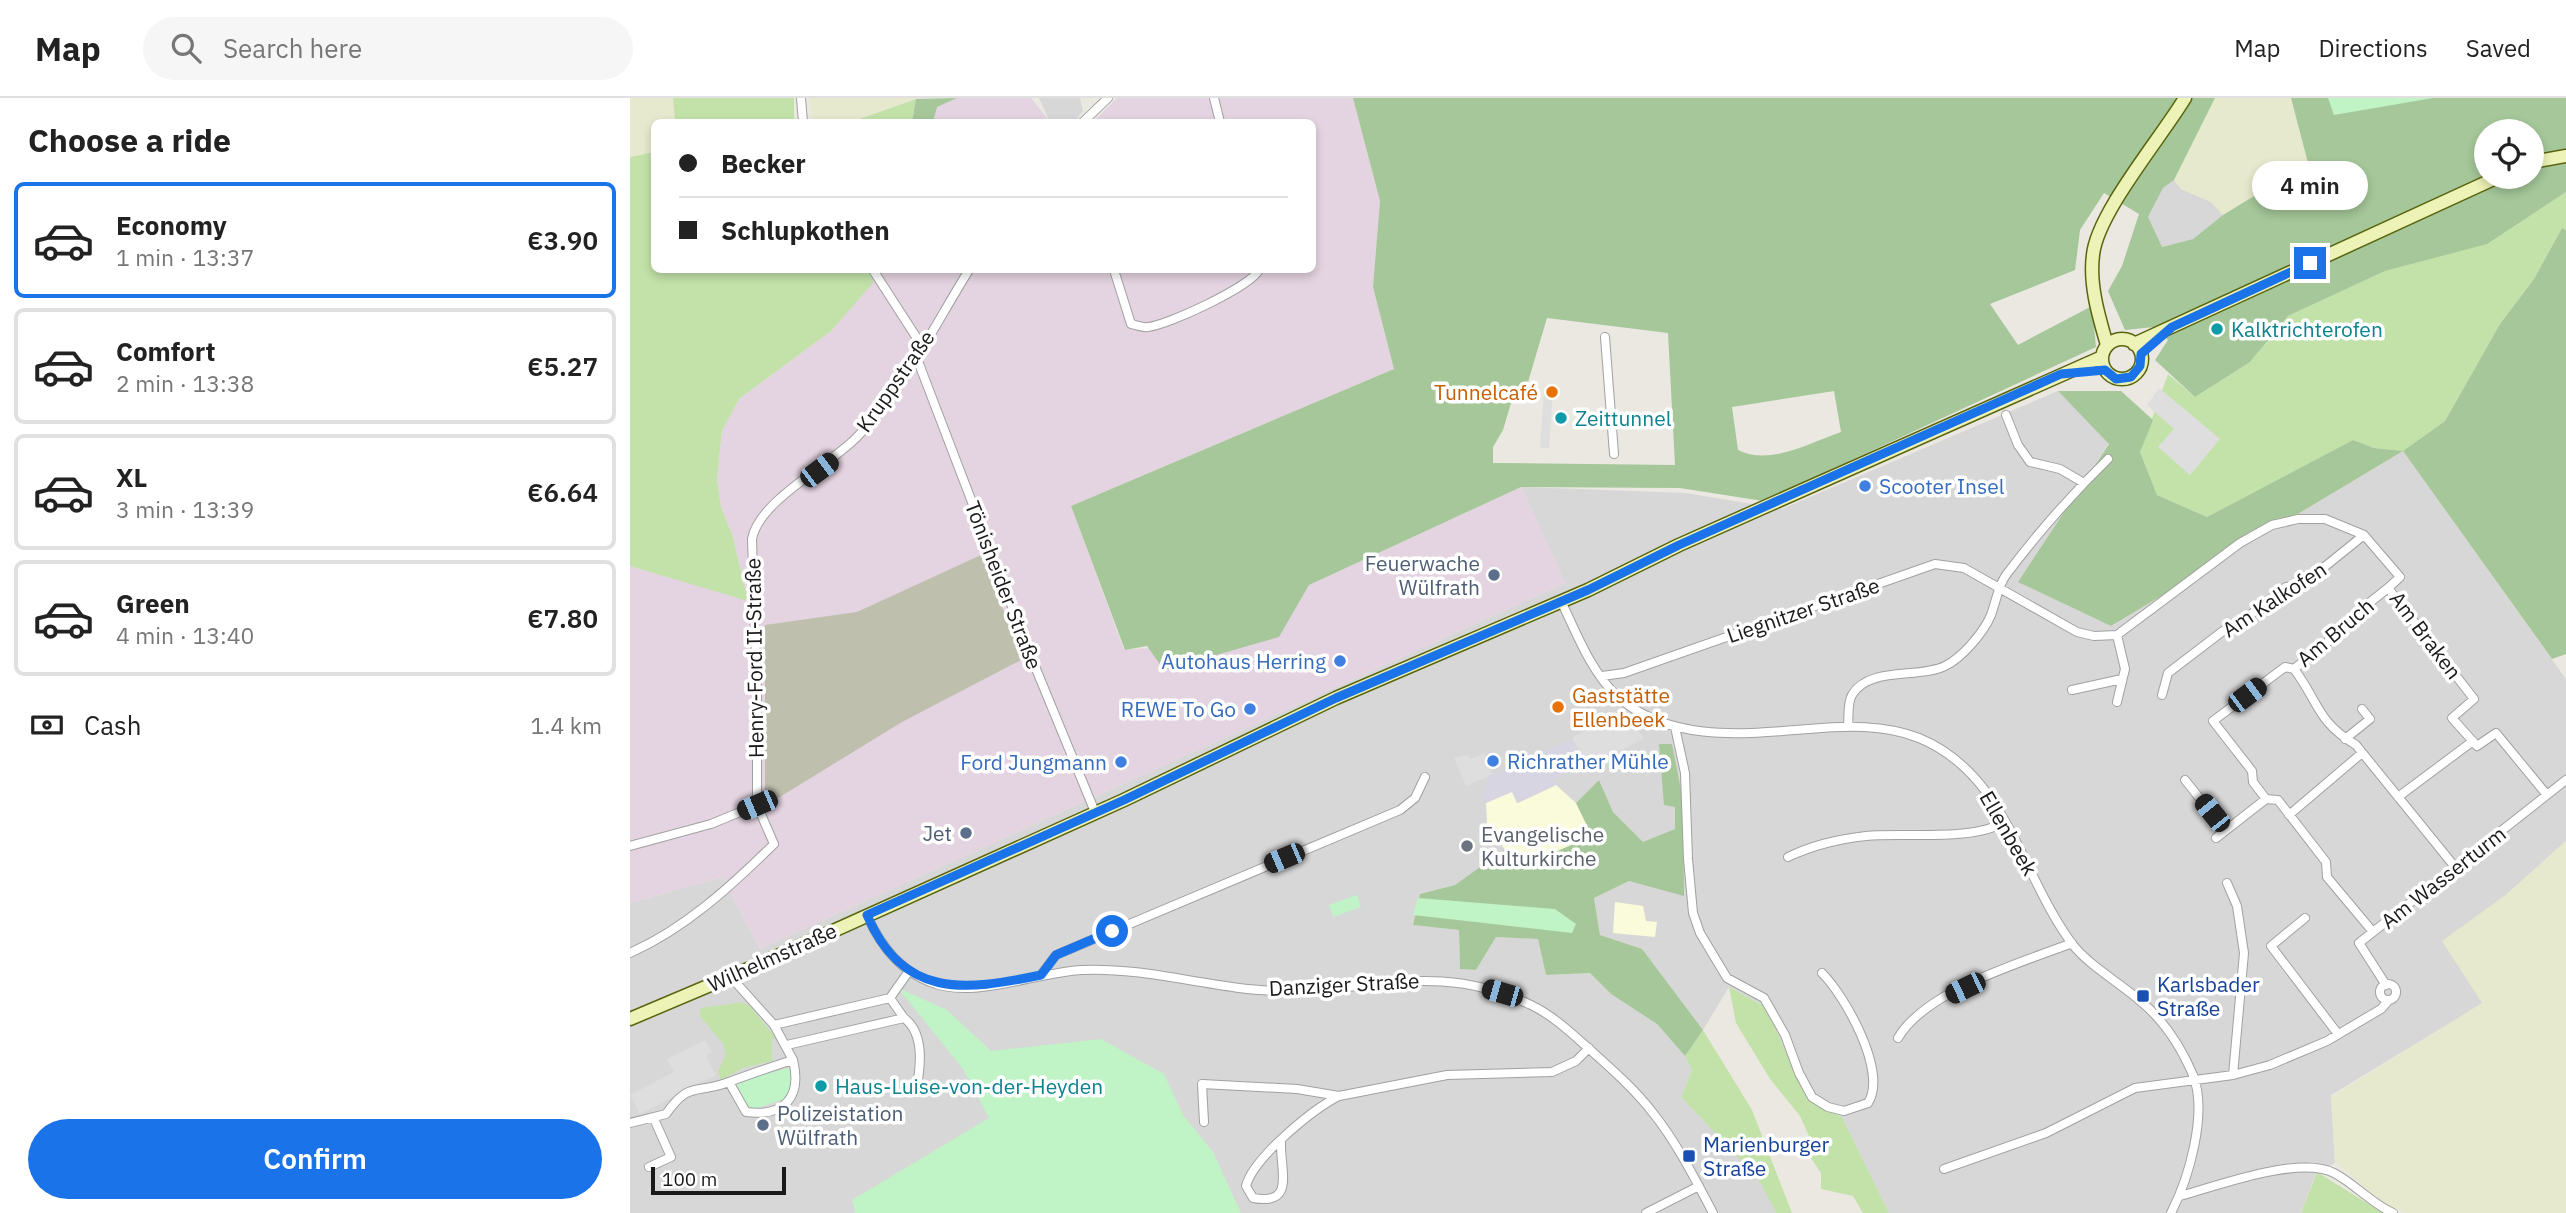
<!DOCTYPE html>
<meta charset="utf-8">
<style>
:root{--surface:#fff;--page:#f6f6f6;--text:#222;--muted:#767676;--line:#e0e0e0;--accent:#1a73e8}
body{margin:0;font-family:"IBM Plex Sans",sans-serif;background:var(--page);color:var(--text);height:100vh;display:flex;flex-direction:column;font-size:26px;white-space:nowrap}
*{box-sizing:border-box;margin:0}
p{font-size:23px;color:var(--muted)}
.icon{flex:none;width:38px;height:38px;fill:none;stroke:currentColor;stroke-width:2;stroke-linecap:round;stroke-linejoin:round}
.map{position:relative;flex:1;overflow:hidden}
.side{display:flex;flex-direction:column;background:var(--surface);width:630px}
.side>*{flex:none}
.hud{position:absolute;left:21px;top:21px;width:665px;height:154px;border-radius:10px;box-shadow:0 4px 10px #0003;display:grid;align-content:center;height:154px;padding:0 28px;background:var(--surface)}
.buttons{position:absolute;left:1844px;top:21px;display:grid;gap:14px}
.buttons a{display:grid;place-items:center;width:70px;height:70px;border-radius:50%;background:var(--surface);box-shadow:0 4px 10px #0003;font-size:35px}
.scale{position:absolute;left:21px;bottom:18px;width:135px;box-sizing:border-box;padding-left:7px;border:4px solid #1a1a1a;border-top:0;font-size:19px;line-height:24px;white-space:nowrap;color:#1a1a1a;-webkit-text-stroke:5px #fff;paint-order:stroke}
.end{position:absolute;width:32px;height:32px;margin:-16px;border:9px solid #1a73e8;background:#fff;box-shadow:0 0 0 4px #fff}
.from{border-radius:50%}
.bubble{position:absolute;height:49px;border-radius:24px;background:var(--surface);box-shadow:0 4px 10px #0003;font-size:23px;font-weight:600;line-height:49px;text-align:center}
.car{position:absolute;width:21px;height:42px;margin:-21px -10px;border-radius:9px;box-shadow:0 0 5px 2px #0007;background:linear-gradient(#222 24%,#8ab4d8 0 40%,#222 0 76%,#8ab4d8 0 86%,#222 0)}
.hud b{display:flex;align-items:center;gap:24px;height:66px;font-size:26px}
.hud b+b{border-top:2px solid var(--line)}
.hud i{width:18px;height:18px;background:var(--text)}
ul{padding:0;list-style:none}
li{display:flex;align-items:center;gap:21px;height:116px;margin:0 14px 10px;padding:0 14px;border:4px solid var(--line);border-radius:10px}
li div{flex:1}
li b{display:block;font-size:26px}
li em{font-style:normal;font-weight:600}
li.selected{border-color:var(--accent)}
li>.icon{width:63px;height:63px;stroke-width:1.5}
h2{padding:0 28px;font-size:32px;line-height:84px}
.pay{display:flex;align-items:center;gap:18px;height:77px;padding:0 28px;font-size:26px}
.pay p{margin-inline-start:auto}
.primary-button{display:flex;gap:14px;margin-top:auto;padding:14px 28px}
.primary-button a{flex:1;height:80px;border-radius:42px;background:var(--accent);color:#fff;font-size:28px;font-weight:600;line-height:80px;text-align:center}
header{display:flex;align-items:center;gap:42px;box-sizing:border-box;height:98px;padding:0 35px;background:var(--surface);border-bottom:2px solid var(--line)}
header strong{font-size:33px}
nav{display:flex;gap:38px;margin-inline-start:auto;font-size:24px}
.search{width:490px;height:63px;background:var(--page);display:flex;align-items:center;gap:18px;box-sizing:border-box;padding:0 24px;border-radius:38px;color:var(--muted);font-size:26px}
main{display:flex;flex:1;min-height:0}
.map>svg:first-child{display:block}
.residential{fill:#d8d7d7}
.industrial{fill:#e4d3e0}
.education{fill:#fafbda}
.construction{fill:#bebfad}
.farmland{fill:#e6e9cd}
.grass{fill:#c3e2aa}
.forest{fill:#a5c799;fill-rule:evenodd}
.park{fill:#c0f3c6}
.parking{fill:#dedede}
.plaza{fill:#d6d5e1}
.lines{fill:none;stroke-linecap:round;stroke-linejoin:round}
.street-casing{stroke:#a1a1a1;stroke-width:10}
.secondary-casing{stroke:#59650e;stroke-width:15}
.street{stroke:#fff;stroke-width:8}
.secondary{stroke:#edf3b7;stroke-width:12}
.route{stroke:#1a73e8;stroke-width:9}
.culture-dot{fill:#0f9aa8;stroke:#fff;stroke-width:2.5}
.food-dot{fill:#e8710a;stroke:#fff;stroke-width:2.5}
.shop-dot{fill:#3f7fe0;stroke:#fff;stroke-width:2.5}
.service-dot{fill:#5c6f8a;stroke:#fff;stroke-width:2.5}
.worship-dot{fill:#6b7280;stroke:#fff;stroke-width:2.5}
.transit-dot{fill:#1a4fb4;stroke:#fff;stroke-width:2.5}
.labels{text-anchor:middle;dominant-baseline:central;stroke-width:7;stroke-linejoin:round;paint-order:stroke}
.culture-label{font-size:21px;fill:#0d838f;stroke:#fff;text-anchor:start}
.street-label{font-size:21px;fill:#1a1a1a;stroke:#fff}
.food-label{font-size:21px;fill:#c56008;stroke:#fff;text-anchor:end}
.shop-label{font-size:21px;fill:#366cbe;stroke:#fff;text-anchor:end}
.service-label{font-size:21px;fill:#4e5e75;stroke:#fff;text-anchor:end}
.worship-label{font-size:21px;fill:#5b616d;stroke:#fff;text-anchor:start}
.transit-label{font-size:21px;fill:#164399;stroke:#fff;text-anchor:start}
</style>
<header>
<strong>Map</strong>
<div class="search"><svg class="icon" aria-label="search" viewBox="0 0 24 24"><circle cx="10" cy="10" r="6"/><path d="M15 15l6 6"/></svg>Search here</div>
<nav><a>Map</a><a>Directions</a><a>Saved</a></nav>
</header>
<main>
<section class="side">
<h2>Choose a ride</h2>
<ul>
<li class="selected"><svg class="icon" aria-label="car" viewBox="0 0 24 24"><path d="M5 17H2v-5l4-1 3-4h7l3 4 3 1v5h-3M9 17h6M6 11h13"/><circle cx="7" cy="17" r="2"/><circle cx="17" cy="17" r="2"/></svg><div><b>Economy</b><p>1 min · 13:37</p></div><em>€3.90</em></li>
<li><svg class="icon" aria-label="car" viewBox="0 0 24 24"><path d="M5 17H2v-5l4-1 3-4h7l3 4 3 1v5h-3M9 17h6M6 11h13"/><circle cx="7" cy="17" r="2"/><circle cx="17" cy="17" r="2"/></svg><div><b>Comfort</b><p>2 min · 13:38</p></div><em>€5.27</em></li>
<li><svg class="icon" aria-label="car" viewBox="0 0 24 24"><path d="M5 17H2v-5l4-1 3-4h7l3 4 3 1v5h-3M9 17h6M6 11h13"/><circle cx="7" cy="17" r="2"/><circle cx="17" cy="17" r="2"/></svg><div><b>XL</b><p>3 min · 13:39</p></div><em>€6.64</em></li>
<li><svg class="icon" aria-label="car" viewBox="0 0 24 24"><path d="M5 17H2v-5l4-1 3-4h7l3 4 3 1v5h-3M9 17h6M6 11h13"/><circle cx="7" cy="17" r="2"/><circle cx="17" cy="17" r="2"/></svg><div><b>Green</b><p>4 min · 13:40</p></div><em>€7.80</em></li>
</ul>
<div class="pay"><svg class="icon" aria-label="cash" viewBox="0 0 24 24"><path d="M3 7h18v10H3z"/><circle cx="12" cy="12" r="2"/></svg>Cash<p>1.4 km</p></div>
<div class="primary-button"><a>Confirm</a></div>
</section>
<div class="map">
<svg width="1936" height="1115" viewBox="0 0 1936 1115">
<rect width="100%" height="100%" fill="#ebe8e1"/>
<path class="residential" d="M 409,0 L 450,0 L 453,13 L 444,24 L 420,24 Z
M 1544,82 L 1551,91 L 1581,104 L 1593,117 L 1563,141 L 1531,149 L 1518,119 L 1533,90 Z
M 1428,293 L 1479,345 L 1389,484 L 1481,528 L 1773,353 L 1936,581 L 1936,743 L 1877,796 L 1853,905 L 1701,997 L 1705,1065 L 1686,1075 L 1671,1115 L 1259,1115 L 1212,1019 L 1177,1001 L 1136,909 L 1099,889 L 1073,932 L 1012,852 L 970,837 L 964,800 L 999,783 L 1053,797 L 1053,702 L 1041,646 L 1030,647 L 1033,674 L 1045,709 L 1045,731 L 1013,745 L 983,714 L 969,682 L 946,705 L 825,787 L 790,796 L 783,827 L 829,832 L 830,871 L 846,872 L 866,839 L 908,841 L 916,877 L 960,875 L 981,896 L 1027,926 L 1055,958 L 1062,972 L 1051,999 L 1129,1080 L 1146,1115 L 0,1115 L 0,805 L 92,779 L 130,851 L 935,485 L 891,389 L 1056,395 L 1152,411 Z"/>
<path class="industrial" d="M 327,0 L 401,0 L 420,24 L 303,24 L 307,9 Z
M 487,0 L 723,0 L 750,103 L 743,189 L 764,271 L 441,408 L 494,552 L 649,539 L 679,487 L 891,389 L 935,485 L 130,851 L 92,779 L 0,805 L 0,468 L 118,502 L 103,439 L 91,409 L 87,381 L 92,333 L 109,301 L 201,233 L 241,172 L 682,172 L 682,24 L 463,24 Z"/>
<path class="education" d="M 926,687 L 946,705 L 963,738 L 887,770 L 857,725 L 856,705 L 882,693 L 888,705 Z
M 985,804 L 1013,808 L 1016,823 L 1027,824 L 1025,839 L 983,835 Z"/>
<path class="construction" d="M 351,457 L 393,561 L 272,624 L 135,708 L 135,527 L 227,514 Z"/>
<path class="farmland" d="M 0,0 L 43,0 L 45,24 L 24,24 L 24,54 L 0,59 Z
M 180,0 L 287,0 L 221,24 L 182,24 Z
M 1585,0 L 1661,0 L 1678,65 L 1593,117 L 1581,104 L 1551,91 L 1544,82 Z
M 1936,743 L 1936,1115 L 1777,1115 L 1755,1106 L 1705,1064 L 1701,999 L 1852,905 L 1812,843 L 1877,796 Z"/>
<path class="grass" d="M 43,0 L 164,0 L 164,24 L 45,24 Z
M 286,1 L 282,24 L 221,24 Z
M 24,54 L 24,172 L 241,172 L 243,185 L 201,233 L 109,301 L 92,333 L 87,381 L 91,409 L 103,439 L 118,503 L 0,468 L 0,59 Z
M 1936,94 L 1936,132 L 1932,130 L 1904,181 L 1870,226 L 1815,323 L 1773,353 L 1744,350 L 1723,342 L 1577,419 L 1527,397 L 1510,354 L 1538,276 L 1565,299 L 1620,264 L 1658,218 L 1755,173 L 1857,145 Z
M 1099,889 L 1136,909 L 1177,1001 L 1212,1019 L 1259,1115 L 1233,1115 L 1223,1098 L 1191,1091 L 1191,1075 L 1179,1057 L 1179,1038 L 1170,1018 L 1140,981 L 1106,925 Z
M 109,904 L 119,907 L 146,940 L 142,941 L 142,963 L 113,970 L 91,982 L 88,974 L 96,956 L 93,946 L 70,918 L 70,911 C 81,906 95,909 109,904 Z
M 1073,932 L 1122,1012 L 1162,1115 L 1146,1115 L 1128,1080 L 1051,999 L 1062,972 L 1055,958 Z
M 1687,1074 L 1748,1112 L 1756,1115 L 1671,1115 Z"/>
<path class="forest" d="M 327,0 L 307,9 L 303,24 L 282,24 L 286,1 Z
M 723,0 L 1585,0 L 1544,82 L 1533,90 L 1518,119 L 1532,149 L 1563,141 L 1593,117 L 1678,65 L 1661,0 L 1936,0 L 1936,94 L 1857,146 L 1755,173 L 1658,218 L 1620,264 L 1565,299 L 1525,262 L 1538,242 L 1524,229 L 1495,232 L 1478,193 L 1492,168 L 1509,116 L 1474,95 L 1450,132 L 1445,172 L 1360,206 L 1388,247 L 1462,208 L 1466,249 L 1133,403 L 1050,390 L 891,389 L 679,487 L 649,539 L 534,572 L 517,548 L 495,552 L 441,408 L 764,271 L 743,189 L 750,103 ZM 1857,33 L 1902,33 L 1902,79 L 1857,79 ZM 917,220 L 1038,235 L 1045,367 L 863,365 L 863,349 L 873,332 L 884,295 L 898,284 ZM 1204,293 L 1211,334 C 1179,345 1140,368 1108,352 L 1102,309 Z
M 1932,130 L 1936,132 L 1936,556 L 1922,561 L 1773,353 L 1481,528 L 1388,484 L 1479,346 L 1428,293 L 1491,293 L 1523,322 L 1510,354 L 1527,397 L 1577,419 L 1723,342 L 1744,350 L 1773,353 L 1815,323 L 1870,226 L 1904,181 Z
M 1029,646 L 1042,646 L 1053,702 L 1054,798 L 999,783 L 964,800 L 970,837 L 1012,851 L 1073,932 L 1055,958 L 1027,926 L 981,896 L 960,875 L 916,877 L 908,841 L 866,839 L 846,872 L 830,871 L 829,832 L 783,827 L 790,796 L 825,787 L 874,752 L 888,770 L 962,738 L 946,705 L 969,682 L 983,714 L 1013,744 L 1045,731 L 1045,709 L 1034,707 Z"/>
<path class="park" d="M 1698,0 L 1803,0 L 1704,17 Z
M 727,797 L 731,809 L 703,819 L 699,807 Z
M 788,800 L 925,811 L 946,826 L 942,835 L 783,817 Z
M 268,890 L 317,912 L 361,953 L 471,941 L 534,976 L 553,1017 L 583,1054 L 611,1115 L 225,1115 L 222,1102 L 359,1020 L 333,971 Z
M 162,969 L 164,975 L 157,1000 L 125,1011 L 117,1009 L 107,987 L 110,982 Z"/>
<path class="parking" d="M 1529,290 L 1590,341 L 1560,377 L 1528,349 L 1544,331 L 1517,307 Z
M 914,293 L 923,294 L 919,350 L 910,350 Z
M 989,613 L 1014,640 L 959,669 L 942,640 Z
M 854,655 L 863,676 L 836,688 L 824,660 L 838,657 L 841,661 Z
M 75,942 L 82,954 L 76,958 L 86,977 L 10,1016 L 0,997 L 44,974 L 37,961 Z"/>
<path class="plaza" d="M 941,641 L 956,666 L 924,681 L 926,687 L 887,705 L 882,694 L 856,705 L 853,698 L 857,680 Z"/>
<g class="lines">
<defs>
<path id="street" d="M 171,0 L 173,24
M 584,0 L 590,24
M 453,24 L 478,0
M 243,172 L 292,248
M 484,172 L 501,226 C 507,227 512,230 518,229 C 538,227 620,189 629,172
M 975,239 L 984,356
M 286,258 L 404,566 L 465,714
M 1376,317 L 1388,347 L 1400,364 L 1430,371 L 1454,385
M 931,503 C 946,534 961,574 987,598 C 1039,645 1115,636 1179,631 C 1215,628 1254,626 1289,640 C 1377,676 1391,778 1443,847 C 1460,868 1487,883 1508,901 C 1532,920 1551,949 1563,977 C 1578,1015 1559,1080 1541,1115
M 1487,537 L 1495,571 L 1487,604
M 1664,571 C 1689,604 1686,623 1726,647 L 1825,769
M 972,578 L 994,575 L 1305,466 L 1334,470 L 1447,534 L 1464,538 L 1487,537 L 1610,445 L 1642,427 L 1668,421 L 1695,421 L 1734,437 L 1770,479 L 1758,490 L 1844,601 L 1822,620 L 1847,648 L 1866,635 L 1917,697
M 1442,592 L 1492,581
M 1532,597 L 1538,575 L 1593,533 L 1602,531 L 1656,489 L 1672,487 L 1734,437
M 1045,629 L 1055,675 L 1058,761 L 1063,815 L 1070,835 L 1097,880 L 1134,900 L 1155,937 L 1169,975 L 1182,999 L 1198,1009 L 1214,1013 L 1238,1005 C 1258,974 1215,898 1192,875
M 1218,629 C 1219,620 1217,605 1222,597 C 1239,568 1288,581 1315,568 C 1332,560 1354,534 1361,517 C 1366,504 1368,488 1376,477 C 1407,436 1441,397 1478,361
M 1715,641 L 1740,621 L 1732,611
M 1555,682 L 1595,732
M 1768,699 L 1843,643
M 1659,717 L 1732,655
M 1586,740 L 1636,701
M 0,748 L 81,726 L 127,707
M 1158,759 C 1183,747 1208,741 1236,738 C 1272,734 1347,744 1375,723
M 1597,785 L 1607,808 L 1614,855 L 1603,977
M 237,817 C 250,847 269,872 300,884 C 343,902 407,874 452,872 C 520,869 584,892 651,893 C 745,893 808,863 901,907 C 922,917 939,933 956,948 C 979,969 1004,990 1023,1015 C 1047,1045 1065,1081 1083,1115
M 1675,820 L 1641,848 L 1708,936
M 1743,834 L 1697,779 L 1696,764 L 1648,702 L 1636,701 L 1623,684 L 1622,673 L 1583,623 L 1655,569 L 1664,571 L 1698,544 L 1704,533 L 1758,490
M 0,855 C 56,830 101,788 144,746 L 127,707 L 127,594 L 122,441 C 129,403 197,369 226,340 C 273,293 304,228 339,172
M 411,877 L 426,857 L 770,712 L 785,700 L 795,679
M1750 894a8 8 0 1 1 16 0a8 8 0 1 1-16 0Z
M 1756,887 L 1729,845 L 1936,682
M 274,920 C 296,936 290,972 286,995
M 144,927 L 260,900
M 1268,940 C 1296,892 1391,865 1442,845
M 157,947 L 274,920 L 260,900 L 279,873
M 99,984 L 116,1014 C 155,1019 172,999 163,962
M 574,1024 L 572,986 L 667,991 L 709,998 L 817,977 L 922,974 L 946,963 L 959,950
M 0,1025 L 36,1016 C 59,983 66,996 96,985 C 118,977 140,969 163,962 L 144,927 L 100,878
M 651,1045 C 650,1072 666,1108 623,1100 L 616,1088 C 623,1060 683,1011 709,998
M 19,1069 L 41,1059 L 24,1021
M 1314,1071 L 1416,1035 L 1505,990 L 1603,977 L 1640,967 L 1697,943 L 1751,911 L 1758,903
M 1550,1098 C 1587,1088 1669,1057 1704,1075 C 1725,1086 1741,1105 1763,1115
M 1016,1115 L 1069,1088"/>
<path id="secondary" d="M 1902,64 L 1936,58
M1472 261a20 20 0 1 1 40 0a20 20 0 1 1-40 0Z
M 1504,246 L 1868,79
M 1477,247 C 1469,219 1459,187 1463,157 C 1467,115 1531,40 1555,0
M 0,921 L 130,866 L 494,702 L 706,600 L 958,492 L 1049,447 L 1472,259"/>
</defs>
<use href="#street" class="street-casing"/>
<use href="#secondary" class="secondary-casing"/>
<use href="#street" class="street"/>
<use href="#secondary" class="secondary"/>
</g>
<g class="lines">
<path class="route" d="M 482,833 L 426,857 L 411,877 C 334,893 273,901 237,817 L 494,702 L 706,600 L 958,492 L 1049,447 L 1431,276 L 1475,272 L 1486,281 L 1501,279 L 1510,268 L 1511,256 L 1542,229 L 1680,165"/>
</g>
<g class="culture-dot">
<circle cx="1587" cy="231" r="7"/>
<circle cx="931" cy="320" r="7"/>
<circle cx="191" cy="988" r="7"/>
</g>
<g class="food-dot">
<circle cx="922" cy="294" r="7"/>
<circle cx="928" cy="609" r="7"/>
</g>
<g class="shop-dot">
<circle cx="1235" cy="388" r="7"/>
<circle cx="710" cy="563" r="7"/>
<circle cx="620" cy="611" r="7"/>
<circle cx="863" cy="663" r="7"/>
<circle cx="491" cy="664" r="7"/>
</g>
<g class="service-dot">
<circle cx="864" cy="477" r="7"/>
<circle cx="336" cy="735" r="7"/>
<circle cx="133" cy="1027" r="7"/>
</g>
<circle class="worship-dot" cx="837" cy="748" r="7"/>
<g class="transit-dot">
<rect x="1506" y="891" width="14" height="14" rx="3.5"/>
<rect x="1052" y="1051" width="14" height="14" rx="3.5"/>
</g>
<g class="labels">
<g class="culture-label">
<text x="1601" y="231">Kalktrichterofen</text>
<text x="945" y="320">Zeittunnel</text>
<text x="205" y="988">Haus-Luise-von-der-Heyden</text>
</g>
<g class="street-label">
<text transform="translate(265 283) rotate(-55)">Kruppstraße</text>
<text transform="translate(374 487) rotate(69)">Tönisheider Straße</text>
<text transform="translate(1644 501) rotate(-33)">Am Kalkofen</text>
<text transform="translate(1173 512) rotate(-19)">Liegnitzer Straße</text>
<text transform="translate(1705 534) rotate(-40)">Am Bruch</text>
<text transform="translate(1796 537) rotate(53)">Am Braken</text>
<text transform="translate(124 560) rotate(-91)">Henry-Ford II-Straße</text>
<text transform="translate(1379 735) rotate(60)">Ellenbeek</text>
<text transform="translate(1813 779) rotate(-38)">Am Wasserturm</text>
<text transform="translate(142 859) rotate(-24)">Wilhelmstraße</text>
<text transform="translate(714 886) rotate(-3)">Danziger Straße</text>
</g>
<g class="food-label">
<text x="908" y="294">Tunnelcafé</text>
<text x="942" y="597" text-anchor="start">Gaststätte<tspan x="942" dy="24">Ellenbeek</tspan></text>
</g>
<g class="shop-label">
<text x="1249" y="388" text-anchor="start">Scooter Insel</text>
<text x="696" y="563">Autohaus Herring</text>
<text x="606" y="611">REWE To Go</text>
<text x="877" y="663" text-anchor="start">Richrather Mühle</text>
<text x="477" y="664">Ford Jungmann</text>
</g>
<g class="service-label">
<text x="850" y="465">Feuerwache<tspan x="850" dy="24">Wülfrath</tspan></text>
<text x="322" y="735">Jet</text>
<text x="147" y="1015" text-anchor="start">Polizeistation<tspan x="147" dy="24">Wülfrath</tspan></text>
</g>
<g class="worship-label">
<text x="851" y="736">Evangelische<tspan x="851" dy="24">Kulturkirche</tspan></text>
</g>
<g class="transit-label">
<text x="1527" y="886">Karlsbader<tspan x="1527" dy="24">Straße</tspan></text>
<text x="1073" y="1046">Marienburger<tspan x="1073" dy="24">Straße</tspan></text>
</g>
</g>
</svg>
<div class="buttons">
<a><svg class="icon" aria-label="locate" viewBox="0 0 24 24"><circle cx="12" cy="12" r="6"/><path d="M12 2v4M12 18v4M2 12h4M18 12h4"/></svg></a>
</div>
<div class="scale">100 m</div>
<i class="end from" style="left:482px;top:833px"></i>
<i class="end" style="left:1680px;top:165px"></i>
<div class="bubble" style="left:1622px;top:63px;width:116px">4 min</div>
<i class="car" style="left:189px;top:372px;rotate:53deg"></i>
<i class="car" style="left:1617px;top:597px;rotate:53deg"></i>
<i class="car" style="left:127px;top:707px;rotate:247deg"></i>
<i class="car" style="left:1582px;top:715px;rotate:321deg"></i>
<i class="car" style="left:654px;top:760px;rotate:247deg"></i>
<i class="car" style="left:1335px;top:890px;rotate:244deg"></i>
<i class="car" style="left:872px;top:895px;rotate:286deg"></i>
<div class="hud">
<b><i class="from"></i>Becker</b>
<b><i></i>Schlupkothen</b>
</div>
</div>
</main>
